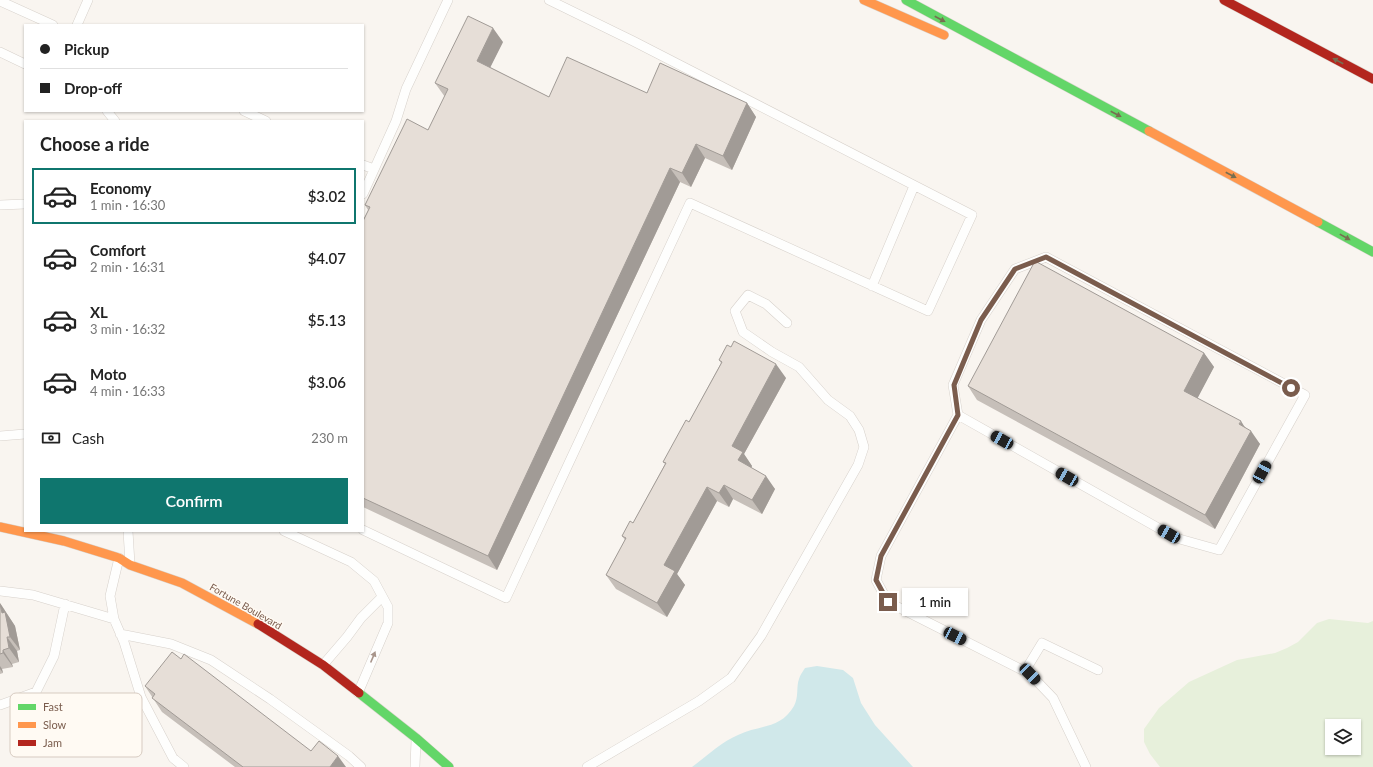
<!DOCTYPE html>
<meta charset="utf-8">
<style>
:root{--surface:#fff;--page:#f2f2f2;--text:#222;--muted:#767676;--line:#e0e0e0;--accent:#0f766e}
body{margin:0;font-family:Lato,sans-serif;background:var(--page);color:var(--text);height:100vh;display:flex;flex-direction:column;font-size:15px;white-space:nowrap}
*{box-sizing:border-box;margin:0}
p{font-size:13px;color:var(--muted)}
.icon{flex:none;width:22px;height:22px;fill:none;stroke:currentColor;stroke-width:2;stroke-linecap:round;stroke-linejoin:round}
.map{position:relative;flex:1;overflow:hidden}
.details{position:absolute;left:24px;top:120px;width:340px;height:412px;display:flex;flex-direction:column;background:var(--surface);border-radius:0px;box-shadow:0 1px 3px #0004}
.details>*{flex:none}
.banner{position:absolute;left:24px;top:24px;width:340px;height:88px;border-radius:0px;box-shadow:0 1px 3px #0004;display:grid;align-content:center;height:88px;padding:0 16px;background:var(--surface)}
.tools{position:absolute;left:1325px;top:719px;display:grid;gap:8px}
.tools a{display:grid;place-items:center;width:36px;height:36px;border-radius:0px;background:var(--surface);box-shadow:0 1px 3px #0004;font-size:20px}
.end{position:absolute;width:18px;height:18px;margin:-9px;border:5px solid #7a5c4d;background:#fff;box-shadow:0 0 0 2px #fff}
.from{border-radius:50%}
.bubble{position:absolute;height:28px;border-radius:0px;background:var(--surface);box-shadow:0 1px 3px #0004;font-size:13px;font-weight:600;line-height:28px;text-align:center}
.car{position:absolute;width:12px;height:24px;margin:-12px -6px;border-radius:5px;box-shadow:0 0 3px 1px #0007;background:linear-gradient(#222 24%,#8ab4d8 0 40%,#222 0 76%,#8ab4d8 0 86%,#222 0)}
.banner b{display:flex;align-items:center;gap:14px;height:38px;font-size:15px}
.banner b+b{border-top:1px solid var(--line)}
.banner i{width:10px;height:10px;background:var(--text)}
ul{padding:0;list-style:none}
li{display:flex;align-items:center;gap:12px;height:56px;margin:0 8px 6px;padding:0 8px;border:2px solid transparent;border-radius:0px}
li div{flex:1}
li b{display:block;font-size:15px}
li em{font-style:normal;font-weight:600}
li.current{border-color:var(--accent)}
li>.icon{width:36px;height:36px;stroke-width:1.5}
h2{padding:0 16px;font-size:18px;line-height:48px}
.pay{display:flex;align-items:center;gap:10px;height:44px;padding:0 16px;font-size:15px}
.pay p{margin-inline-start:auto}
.button{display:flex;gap:8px;margin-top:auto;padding:8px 16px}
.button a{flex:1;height:46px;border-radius:0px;background:var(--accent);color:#fff;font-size:16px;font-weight:600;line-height:46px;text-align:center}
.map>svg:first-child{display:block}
.green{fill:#e7f0db;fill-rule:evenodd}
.water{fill:#d0e8ea}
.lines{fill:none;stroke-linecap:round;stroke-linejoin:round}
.lane-casing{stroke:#d7d1cb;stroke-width:10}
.fast-casing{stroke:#d9d2cb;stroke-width:10}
.slow-casing{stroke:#d9d2cb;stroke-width:10}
.jam-casing{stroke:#d9d2cb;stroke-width:10}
.lane{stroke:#fefefd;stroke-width:9}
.fast{stroke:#63d668;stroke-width:9}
.slow{stroke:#ff974d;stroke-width:9}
.jam{stroke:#b3261e;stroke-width:9}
.wall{fill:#c6bfb9}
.shaded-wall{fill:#a19b96}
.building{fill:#e6ded7;stroke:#a19b96}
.oneway{fill:#776e51}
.oneway2{fill:#a8958b}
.route{stroke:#7a5c4d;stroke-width:5}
.labels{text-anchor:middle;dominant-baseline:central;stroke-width:3;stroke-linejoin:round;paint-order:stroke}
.street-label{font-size:10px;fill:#7a5c4d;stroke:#fffaf3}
.key{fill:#fffaf3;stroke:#d7cbc1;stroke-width:1}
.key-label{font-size:11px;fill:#7a5c4d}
</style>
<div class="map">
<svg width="1373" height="767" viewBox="0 0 1373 767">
<rect width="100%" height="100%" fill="#f9f5f0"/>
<path class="green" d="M 1329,619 L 1368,623 L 1373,621 L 1373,767 L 1160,767 L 1150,754 L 1144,742 L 1144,729 L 1159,708 L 1189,682 L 1237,660 L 1275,653 L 1287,648 L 1298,642 L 1317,623 ZM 1332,726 L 1354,726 L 1354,748 L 1332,748 Z"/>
<path class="water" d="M 817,666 L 843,670 L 853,678 L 861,703 L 875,725 L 913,767 L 692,767 C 707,756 721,742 738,735 C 759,725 781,729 794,706 C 799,697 796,687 799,679 C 800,675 803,671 805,668 Z"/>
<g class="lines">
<defs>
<path id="lane" d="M 0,1 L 53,25
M 77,25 L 88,0
M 0,52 L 25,64
M 107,111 L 115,121
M 244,111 L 266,121
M 363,165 L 374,169
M 363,194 L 396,121 L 406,89 L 448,0
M 0,205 L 25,204
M 872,286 L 914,186
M 958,415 L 1176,538 L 1219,550 L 1305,395 L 1046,257 L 1015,269 L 981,320 L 953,385 L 958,415 L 881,556 L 876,580 L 888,602 L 1030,674 L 1053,698 L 1086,767
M 0,436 L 25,434
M 363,530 L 506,598 L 690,203 L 928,311 L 972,215 L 633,41 L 549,0
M 128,531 L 130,564
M 284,531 L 351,562 L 374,581 L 388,607 L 388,623 L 358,693
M 119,558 L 110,596 L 114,619 L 124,642 L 141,697 L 173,758 L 184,767
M 0,591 L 33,595 L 114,619
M 120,634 L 171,644 L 211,660 L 270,699 L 349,756 L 361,767
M 323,665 L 347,637 L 361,618 L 382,597
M 1025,671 L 1042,643 L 1098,670
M 0,705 L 36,692 L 54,656 L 65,604
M 415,767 L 416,740
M 587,767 L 699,701 L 731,678 L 761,636 L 858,465 L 864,447 L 859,430 L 850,416 L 828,400 L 799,367 L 772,352 L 743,332 L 735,311 L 748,295 L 766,304 L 787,323"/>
<path id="fast" d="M 906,0 L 1149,131
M 1318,222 L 1373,252
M 359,693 L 416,738 L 449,767"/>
<path id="slow" d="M 864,0 L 944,35
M 1149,131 L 1318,222
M 0,527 L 64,541 L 119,558 L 130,565 L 182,583 L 258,624"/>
<path id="jam" d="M 1224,0 L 1373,79
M 258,624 L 323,665 L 359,693"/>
</defs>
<use href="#lane" class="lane-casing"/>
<use href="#fast" class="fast-casing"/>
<use href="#slow" class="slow-casing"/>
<use href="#jam" class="jam-casing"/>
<use href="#lane" class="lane"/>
<use href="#fast" class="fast"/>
<use href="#slow" class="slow"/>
<use href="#jam" class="jam"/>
</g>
<path class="wall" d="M 503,42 L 490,67 L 549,97 L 647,93 L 747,103 L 756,117 L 732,170 L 705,158 L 691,187 L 680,182 L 497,570 L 363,507 L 363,221 L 368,210 L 365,205 L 428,130 L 445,97 L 435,83 Z
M 1204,353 L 1214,367 L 1197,398 L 1245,427 L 1260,444 L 1215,529 L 977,400 L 968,386 Z
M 719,360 L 786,378 L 744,454 L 752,466 L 751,468 L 775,489 L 762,514 L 733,499 L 729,507 L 717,501 L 677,574 L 685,585 L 667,617 L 616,589 L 606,575 L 625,540 L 622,536 L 633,523 L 665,464 L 663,462 L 689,422 L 721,363 Z
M 0,603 L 15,626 L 20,650 L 17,651 L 19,662 L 12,664 L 13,667 L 2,669 L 3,673 L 0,674 Z
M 145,686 L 311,751 L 346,767 L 235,767 L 162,712 Z"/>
<path class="shaded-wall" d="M 493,28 L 503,42 L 487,74 L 477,61 Z
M 747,103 L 756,117 L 732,170 L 723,156 Z
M 696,144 L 705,158 L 691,187 L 682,173 Z
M 670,168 L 680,182 L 497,570 L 488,556 Z
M 1204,353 L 1214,367 L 1194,405 L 1184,391 Z
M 776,364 L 786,378 L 744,454 L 752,466 L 748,474 L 738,460 L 732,446 Z
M 1241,421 L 1249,434 L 1251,431 L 1260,444 L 1215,529 L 1205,515 Z
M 766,476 L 775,489 L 762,514 L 752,500 Z
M 724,485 L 733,499 L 729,507 L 719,493 Z
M 707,487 L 717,501 L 677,574 L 685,585 L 667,617 L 657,603 L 664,565 Z
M 0,603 L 15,626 L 20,650 L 10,637 L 2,613 Z
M 7,637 L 17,651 L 19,662 L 9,648 Z
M 3,650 L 12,664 L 13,667 L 3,653 Z
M 0,666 L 2,669 L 3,673 L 0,669 Z
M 338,756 L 346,767 L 330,767 Z"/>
<path class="building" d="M 468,16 L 493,28 L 477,61 L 549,97 L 567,57 L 647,93 L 660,63 L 747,103 L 723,156 L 696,144 L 682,173 L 670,168 L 488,556 L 363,498 L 363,221 L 370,207 L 365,205 L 407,119 L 428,130 L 448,89 L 435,83 Z
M 1035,261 L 1204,353 L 1184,391 L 1241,421 L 1239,424 L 1251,431 L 1205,515 L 968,386 Z
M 734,341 L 776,364 L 732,446 L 743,452 L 738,460 L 766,476 L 752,500 L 724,485 L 719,493 L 707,487 L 664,565 L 675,571 L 657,603 L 606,575 L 626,538 L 622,536 L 630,521 L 633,523 L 666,463 L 663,462 L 686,420 L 689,422 L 722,362 L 719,360 L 727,345 L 731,347 Z
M 0,604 L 2,613 L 5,612 L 10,637 L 7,637 L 9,648 L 3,650 L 3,653 L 0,654 Z
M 172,652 L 181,659 L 184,654 L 311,751 L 319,741 L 338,756 L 330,767 L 243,767 L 152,698 L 155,694 L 145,686 Z"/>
<defs><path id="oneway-solid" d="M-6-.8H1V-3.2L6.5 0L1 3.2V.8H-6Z"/></defs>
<g class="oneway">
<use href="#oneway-solid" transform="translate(940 19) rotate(28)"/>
<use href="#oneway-solid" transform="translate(1338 61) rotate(-152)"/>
<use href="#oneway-solid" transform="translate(1116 114) rotate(28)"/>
<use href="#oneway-solid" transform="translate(1231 175) rotate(28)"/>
<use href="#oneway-solid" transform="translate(1345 237) rotate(29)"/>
</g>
<use class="oneway2" href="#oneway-solid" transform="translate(373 657) rotate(-67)"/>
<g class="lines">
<path class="route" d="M 888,602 L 876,580 L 881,556 L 958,415 L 954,385 L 981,320 L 1015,269 L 1046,257 L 1291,388"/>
</g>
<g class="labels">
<g class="street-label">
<text transform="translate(246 606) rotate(30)">Fortune Boulevard</text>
</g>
</g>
<rect x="10" y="693" width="132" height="64" rx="6" class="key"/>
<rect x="18" y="704" width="18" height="6" fill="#63d668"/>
<rect x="18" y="722" width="18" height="6" fill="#ff974d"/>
<rect x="18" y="740" width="18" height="6" fill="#b3261e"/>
<g class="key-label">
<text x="43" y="711">Fast</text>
<text x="43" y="729">Slow</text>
<text x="43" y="747">Jam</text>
</g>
</svg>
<div class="tools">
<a><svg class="icon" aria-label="layers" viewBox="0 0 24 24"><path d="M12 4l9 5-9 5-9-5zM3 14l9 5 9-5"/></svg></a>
</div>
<i class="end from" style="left:1291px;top:388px"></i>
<i class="end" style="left:888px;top:602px"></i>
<div class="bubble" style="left:902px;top:588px;width:66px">1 min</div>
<i class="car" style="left:1002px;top:440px;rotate:299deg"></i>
<i class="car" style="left:1262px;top:472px;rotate:29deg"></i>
<i class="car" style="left:1067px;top:477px;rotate:300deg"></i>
<i class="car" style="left:1169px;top:534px;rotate:300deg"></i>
<i class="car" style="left:955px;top:636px;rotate:117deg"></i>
<i class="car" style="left:1030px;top:674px;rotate:136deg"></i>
<div class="banner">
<b><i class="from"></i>Pickup</b>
<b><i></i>Drop-off</b>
</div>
<section class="details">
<h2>Choose a ride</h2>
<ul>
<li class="current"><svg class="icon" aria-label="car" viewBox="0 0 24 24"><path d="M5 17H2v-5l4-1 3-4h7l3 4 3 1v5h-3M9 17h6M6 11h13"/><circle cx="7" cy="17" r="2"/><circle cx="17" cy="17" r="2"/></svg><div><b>Economy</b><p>1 min · 16:30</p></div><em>$3.02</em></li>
<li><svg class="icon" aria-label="car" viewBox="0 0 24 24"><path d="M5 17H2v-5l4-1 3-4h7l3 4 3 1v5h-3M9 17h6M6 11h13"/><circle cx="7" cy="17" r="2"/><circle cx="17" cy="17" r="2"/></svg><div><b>Comfort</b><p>2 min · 16:31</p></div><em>$4.07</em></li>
<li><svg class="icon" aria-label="car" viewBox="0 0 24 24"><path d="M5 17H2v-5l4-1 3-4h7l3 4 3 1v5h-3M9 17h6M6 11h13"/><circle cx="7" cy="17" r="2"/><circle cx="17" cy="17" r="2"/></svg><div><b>XL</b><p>3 min · 16:32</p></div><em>$5.13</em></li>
<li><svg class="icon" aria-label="car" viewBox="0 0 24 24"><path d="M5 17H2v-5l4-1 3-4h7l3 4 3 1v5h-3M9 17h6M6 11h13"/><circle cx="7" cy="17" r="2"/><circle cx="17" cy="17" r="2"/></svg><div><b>Moto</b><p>4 min · 16:33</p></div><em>$3.06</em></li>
</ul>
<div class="pay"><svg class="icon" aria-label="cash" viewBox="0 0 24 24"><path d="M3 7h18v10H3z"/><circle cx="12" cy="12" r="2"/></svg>Cash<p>230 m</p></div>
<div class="button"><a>Confirm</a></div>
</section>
</div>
